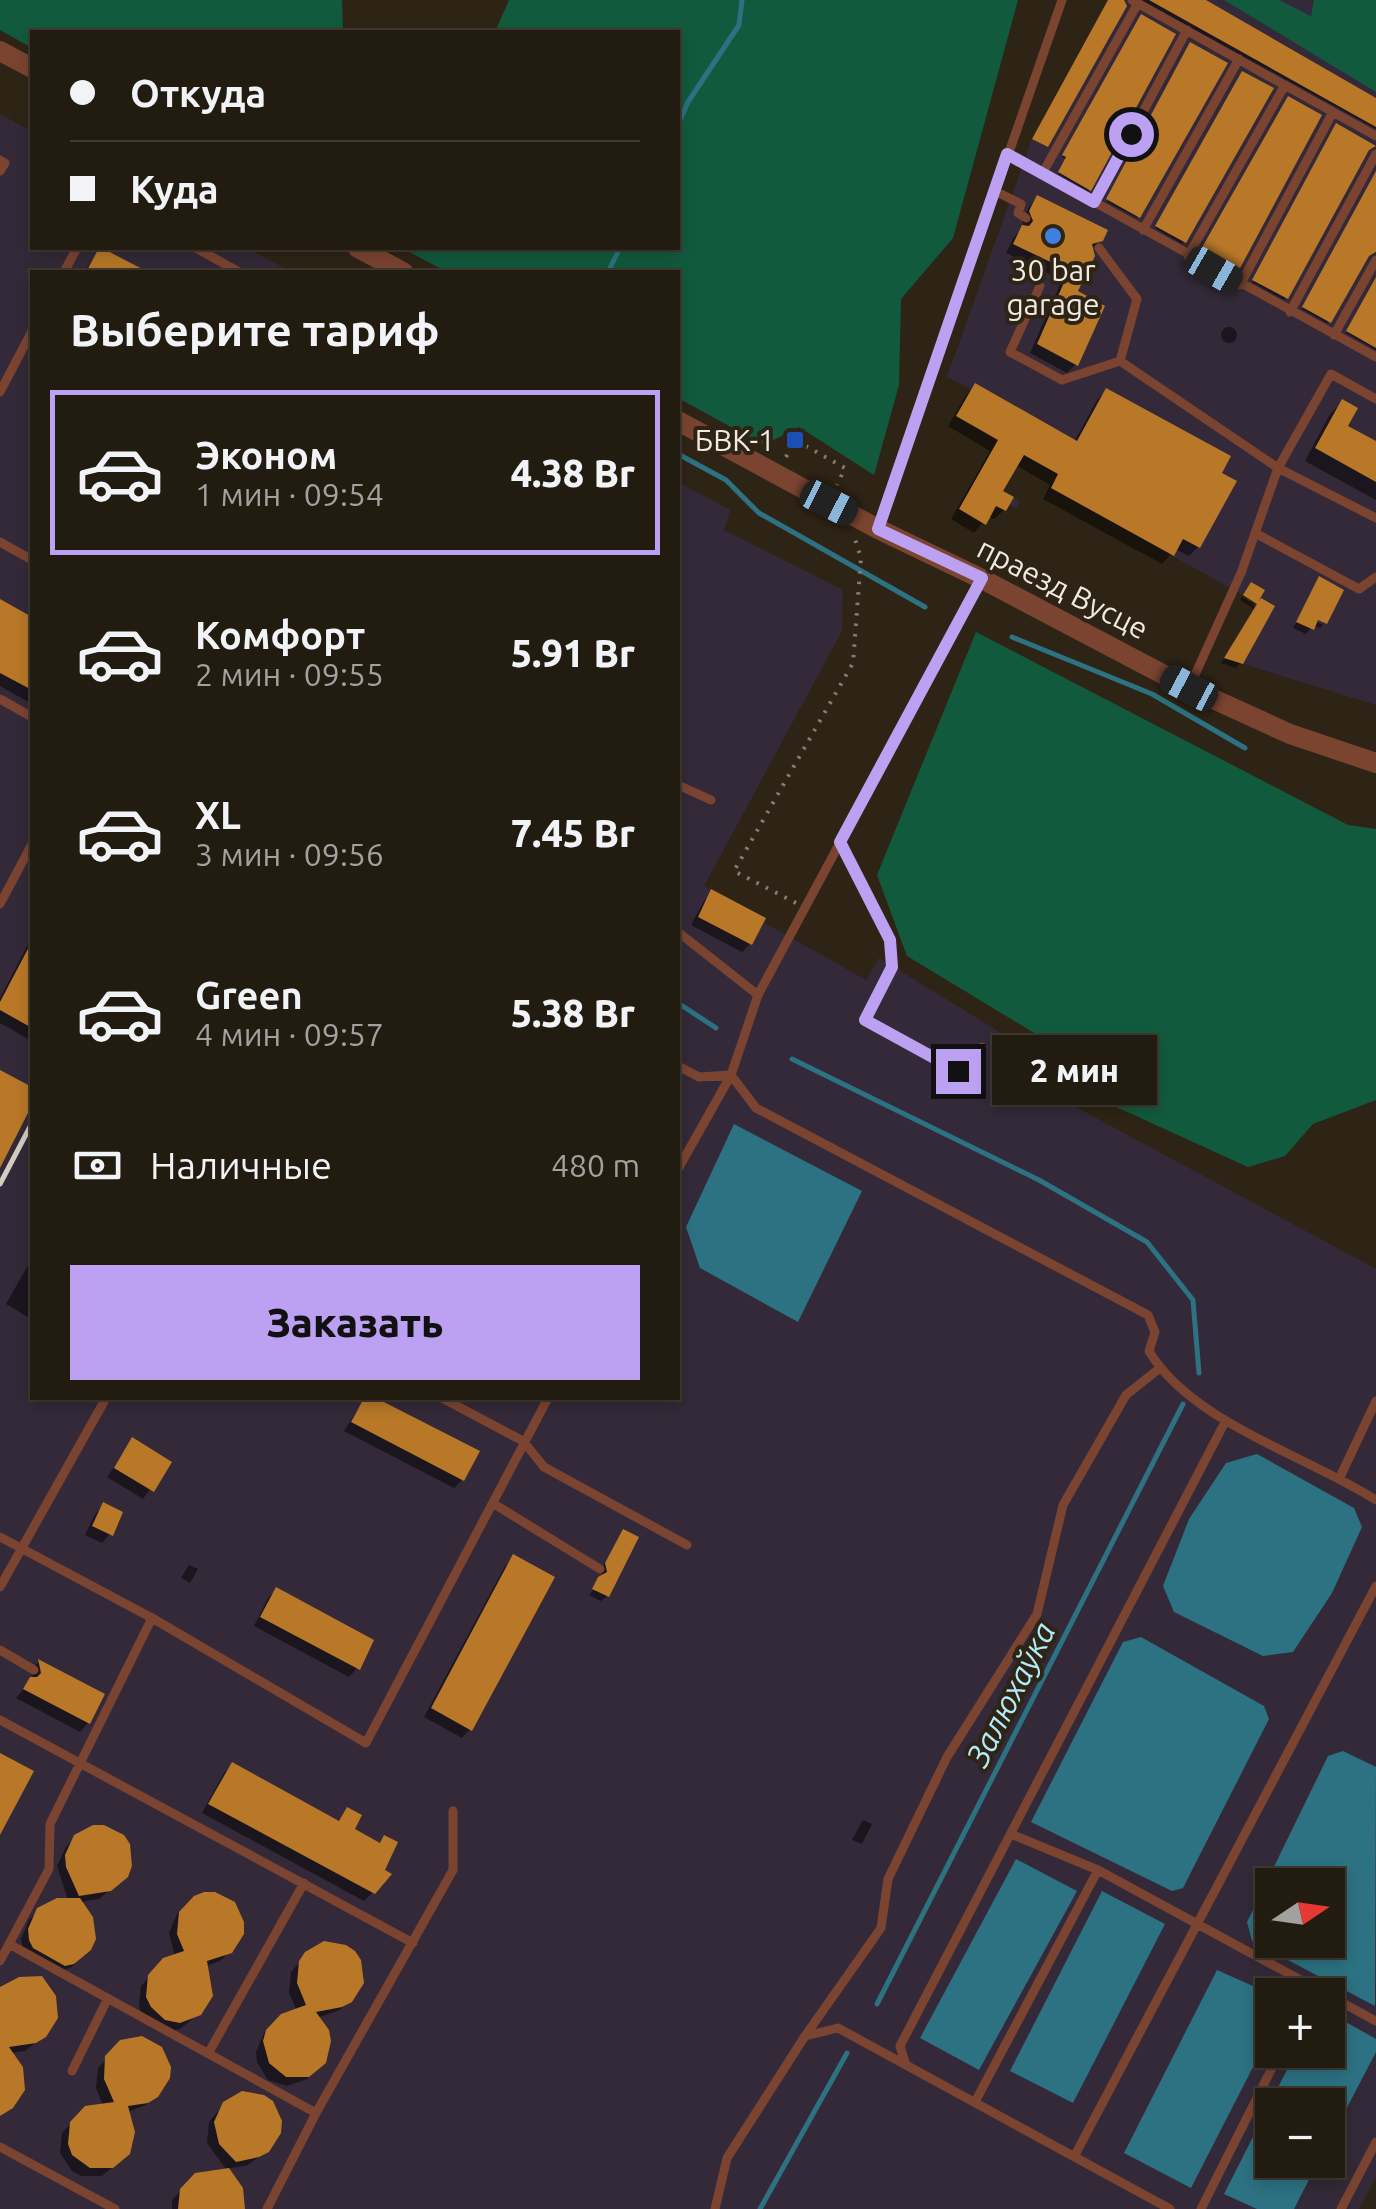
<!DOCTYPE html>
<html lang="ru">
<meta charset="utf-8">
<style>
:root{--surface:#221b10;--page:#2a2419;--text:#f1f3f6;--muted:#a2a19f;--line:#3f3930;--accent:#bca0f2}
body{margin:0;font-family:Ubuntu,sans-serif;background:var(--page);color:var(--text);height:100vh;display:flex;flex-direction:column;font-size:38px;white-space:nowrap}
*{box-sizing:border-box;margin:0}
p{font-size:32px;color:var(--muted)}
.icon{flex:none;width:55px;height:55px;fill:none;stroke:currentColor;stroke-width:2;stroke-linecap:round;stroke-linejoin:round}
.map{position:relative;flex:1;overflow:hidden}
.sheet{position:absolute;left:30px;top:270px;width:650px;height:1130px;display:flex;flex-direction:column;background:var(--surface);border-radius:0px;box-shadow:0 5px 15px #0003,0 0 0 2px var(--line)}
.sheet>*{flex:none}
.hud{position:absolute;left:30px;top:30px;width:650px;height:220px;border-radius:0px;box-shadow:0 5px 15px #0003,0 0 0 2px var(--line);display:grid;align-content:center;height:220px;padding:0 40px;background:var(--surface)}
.needle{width:65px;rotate:77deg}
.fabs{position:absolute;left:1255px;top:1868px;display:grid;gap:20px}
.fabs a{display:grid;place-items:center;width:90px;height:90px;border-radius:0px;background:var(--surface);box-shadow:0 5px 15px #0003,0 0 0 2px var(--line);font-size:50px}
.end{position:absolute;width:45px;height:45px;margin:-22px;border:12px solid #bca0f2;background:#111;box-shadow:0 0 0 5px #111}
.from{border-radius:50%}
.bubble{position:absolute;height:70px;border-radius:0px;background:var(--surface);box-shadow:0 5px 15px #0003,0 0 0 2px var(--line);font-size:32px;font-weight:800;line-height:70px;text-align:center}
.car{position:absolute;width:30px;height:60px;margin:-30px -15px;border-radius:12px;box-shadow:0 0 8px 2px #0007;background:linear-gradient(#222 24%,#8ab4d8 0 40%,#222 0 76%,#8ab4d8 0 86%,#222 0)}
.hud b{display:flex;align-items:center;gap:35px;height:95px;font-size:38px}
.hud b+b{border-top:2px solid var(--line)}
.hud i{width:25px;height:25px;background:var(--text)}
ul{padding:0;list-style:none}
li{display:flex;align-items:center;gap:30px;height:165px;margin:0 20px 15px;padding:0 20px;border:5px solid transparent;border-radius:0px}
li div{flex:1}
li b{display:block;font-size:38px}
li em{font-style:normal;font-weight:800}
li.current{border-color:var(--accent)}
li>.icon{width:90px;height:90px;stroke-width:1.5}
h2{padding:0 40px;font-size:45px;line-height:120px}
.pay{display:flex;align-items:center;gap:25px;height:110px;padding:0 40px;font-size:38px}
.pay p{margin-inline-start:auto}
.button{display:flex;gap:20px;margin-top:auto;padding:20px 40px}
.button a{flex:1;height:115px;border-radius:0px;background:var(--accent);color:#111;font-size:40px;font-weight:800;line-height:115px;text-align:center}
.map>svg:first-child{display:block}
.industrial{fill:#332938;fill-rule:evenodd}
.green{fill:#125a3e}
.water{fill:#2c7282;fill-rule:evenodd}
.shadow{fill:#0007}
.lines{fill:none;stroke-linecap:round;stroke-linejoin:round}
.stream{stroke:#2c7282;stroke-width:5}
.building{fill:#b87828}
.path{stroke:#857d71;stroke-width:4;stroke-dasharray:2.5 8;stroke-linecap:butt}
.service{stroke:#7b4431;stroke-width:9}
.tertiary{stroke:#7b4431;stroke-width:20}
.rail{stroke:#d3ccc2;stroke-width:5}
.route{stroke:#bca0f2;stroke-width:12}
.shop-dot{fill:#3f7fe0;stroke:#2e2416;stroke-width:4}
.transit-dot{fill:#1a4fb4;stroke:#2e2416;stroke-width:4}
.labels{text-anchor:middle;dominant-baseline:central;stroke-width:8;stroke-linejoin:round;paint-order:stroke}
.poi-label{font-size:30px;fill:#f1eae1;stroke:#2e2416}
.street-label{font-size:30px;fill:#f1eae1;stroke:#2e2416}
.water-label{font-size:32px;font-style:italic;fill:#b2eaf9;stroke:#2e2416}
</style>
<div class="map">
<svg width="1376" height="2209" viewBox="0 0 1376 2209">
<rect width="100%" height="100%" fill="#2e2416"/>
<path class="industrial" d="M 1109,0 L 1376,0 L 1376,705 L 1224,658 L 1257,603 L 1051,488 L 1058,474 L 1025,455 L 1003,491 L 1020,501 L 1016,508 L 1010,505 L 1006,511 L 996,506 L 985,525 L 959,509 L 998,441 L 956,416 L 971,389 L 947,377 L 1032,139 Z
M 0,114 L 32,132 L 32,248 L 246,248 L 292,272 L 32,272 L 32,1398 L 678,1398 L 678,482 L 730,510 L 724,530 L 843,590 L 842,631 L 704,886 L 766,918 L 765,923 L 866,980 L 879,958 L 1021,1045 L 1011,1072 L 1376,1269 L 1376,2177 L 1359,2209 L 0,2209 ZM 1272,1885 L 1328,1885 L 1328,1940 L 1272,1940 ZM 1272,1995 L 1328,1995 L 1328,2050 L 1272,2050 ZM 1272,2105 L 1328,2105 L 1328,2160 L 1272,2160 Z"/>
<path class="green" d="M 0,0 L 342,0 L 343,32 L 32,32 L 32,48 L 0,30 Z
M 509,0 L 1018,0 L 953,238 L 901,299 L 899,385 L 874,475 L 799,427 L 764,445 L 678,398 L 678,272 L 447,272 L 402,248 L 678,248 L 678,32 L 495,32 Z
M 1224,0 L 1279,0 L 1311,16 L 1314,0 L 1376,0 L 1376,92 Z
M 976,632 L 1348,825 L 1376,829 L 1376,1100 L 1313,1124 L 1285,1156 L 1248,1167 L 1057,1080 L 1054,1045 L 907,956 L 877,875 Z"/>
<path class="water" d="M 734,1124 L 862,1191 L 798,1322 L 700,1268 L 686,1227 Z
M 1257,1454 L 1354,1508 L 1362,1527 L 1332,1593 L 1293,1652 L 1263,1656 L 1174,1612 L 1163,1586 L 1189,1519 L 1226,1463 Z
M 1141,1637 L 1264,1706 L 1269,1719 L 1183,1888 L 1172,1891 L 1031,1822 L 1123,1642 Z
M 1343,1751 L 1376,1767 L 1375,2006 L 1252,1941 L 1247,1922 L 1328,1756 ZM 1272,1885 L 1328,1885 L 1328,1940 L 1272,1940 Z
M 1016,1859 L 1077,1891 L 979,2070 L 920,2038 Z
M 1102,1891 L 1165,1924 L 1073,2103 L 1010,2071 Z
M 1217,1970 L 1273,1995 L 1272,2030 L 1191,2188 L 1124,2153 Z
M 1328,2012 L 1376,2039 L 1376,2052 L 1328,2144 L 1328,2105 L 1272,2105 L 1272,2160 L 1319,2160 L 1294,2209 L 1257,2209 L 1224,2194 L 1297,2050 L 1328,2050 Z"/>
<path class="shadow" d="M 1141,0 L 1201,0 L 1376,101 L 1376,129 Z
M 1140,19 L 1089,189 L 1088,191 L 1058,174 L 1066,159 L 1062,157 Z
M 1189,47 L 1138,217 L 1137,218 L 1107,202 Z
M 1240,75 L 1184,242 L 1182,244 L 1155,228 Z
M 1287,101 L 1236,270 L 1234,272 L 1200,253 Z
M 1337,126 L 1376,147 L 1366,151 L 1284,300 L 1252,282 Z
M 1376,173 L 1376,253 L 1366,257 L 1327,323 L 1302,309 Z
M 1037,198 L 1101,239 L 1091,249 L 1075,292 L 1076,364 L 1067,373 L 1030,353 L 1062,280 L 1006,253 L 1014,237 L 1024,227 L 1022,221 L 1029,207 Z
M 100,249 L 145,272 L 84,272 Z
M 1376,279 L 1376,350 L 1346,333 Z
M1221 335a8 8 0 1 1 16 0a8 8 0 1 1-16 0Z
M 975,386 L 1074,442 L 1097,400 L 1106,391 L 1218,474 L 1198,547 L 1189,556 L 1175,549 L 1162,564 L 1043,499 L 1050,485 L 1016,465 L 1000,492 L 1004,510 L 994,519 L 988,516 L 974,533 L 951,519 L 990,451 L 948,426 L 966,395 Z
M 1342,402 L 1345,427 L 1376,444 L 1376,500 L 1305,461 L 1330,414 Z
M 1319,580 L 1306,617 L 1323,625 L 1320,628 L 1313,625 L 1306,634 L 1293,628 Z
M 1242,597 L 1254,604 L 1253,608 L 1256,606 L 1240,663 L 1236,668 L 1221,663 L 1254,609 L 1240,600 Z
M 0,602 L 32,620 L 32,704 L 0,686 Z
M 712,892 L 750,944 L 742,952 L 691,925 L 704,901 Z
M 32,937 L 32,1041 L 0,1023 L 0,998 Z
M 32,1258 L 32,1317 L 31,1319 L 6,1304 Z
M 365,1398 L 476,1452 L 462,1480 L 454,1488 L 344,1431 Z
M 133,1441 L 169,1463 L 143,1499 L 107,1477 Z
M 104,1505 L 110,1534 L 102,1543 L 85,1535 L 95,1514 Z
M 623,1532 L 607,1596 L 601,1601 L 589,1595 L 603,1578 L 601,1570 Z
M 514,1557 L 470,1729 L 462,1738 L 424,1717 L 505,1566 Z
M 189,1565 L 198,1569 L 190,1583 L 181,1578 Z
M 276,1590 L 357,1668 L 349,1677 L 254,1626 L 268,1598 Z
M 39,1662 L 88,1723 L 80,1732 L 16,1698 L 33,1678 L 31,1670 Z
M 232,1765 L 337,1823 L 348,1810 L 352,1830 L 378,1844 L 385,1838 L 373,1892 L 364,1901 L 202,1813 L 224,1773 Z
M 863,1820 L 872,1824 L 862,1844 L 852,1840 Z
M 75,1837 L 116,1885 L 99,1899 L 80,1902 L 89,1949 L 72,1967 L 55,1973 L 25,1956 L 21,1939 L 29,1920 L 39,1910 L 68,1900 L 57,1866 L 66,1847 Z
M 187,1905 L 230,1951 L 220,1961 L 206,1966 L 197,2015 L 180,2029 L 170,2031 L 143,2016 L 139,2007 L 141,1986 L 164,1961 L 175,1957 L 169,1933 L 177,1914 Z
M 307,1954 L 357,1992 L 340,2010 L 317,2018 L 317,2069 L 307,2079 L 287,2086 L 268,2080 L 257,2062 L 256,2052 L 264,2033 L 274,2023 L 297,2011 L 289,1993 L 291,1972 Z
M 0,1992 L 44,2036 L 25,2051 L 10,2053 L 0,2116 Z
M 122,2043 L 156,2096 L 146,2105 L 127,2112 L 118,2163 L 102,2176 L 81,2176 L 72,2171 L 60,2153 L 62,2133 L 86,2108 L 103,2106 L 96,2088 L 98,2068 Z
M 224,2104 L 265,2152 L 248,2165 L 226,2169 L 207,2143 L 209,2122 Z
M 206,2171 L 227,2171 L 241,2209 L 172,2209 L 172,2200 L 187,2184 L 196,2175 Z"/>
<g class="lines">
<path class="stream" d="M 678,125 L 688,102 L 739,25 L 742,0
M 608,272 L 620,248
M 678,454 L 726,480 L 759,513 L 925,607
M 1012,637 L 1152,694 L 1245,748
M 678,1003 L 716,1028
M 792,1059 L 1039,1180 L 1147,1242 L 1193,1300 L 1199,1373
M 877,2004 L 1183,1404
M 760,2209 L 847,2053"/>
</g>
<path class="building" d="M 1108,0 L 1124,0 L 1127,6 L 1048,147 L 1032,139 Z
M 1149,0 L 1206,0 L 1376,98 L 1376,127 Z
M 1141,14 L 1176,34 L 1091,191 L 1058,172 L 1066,157 L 1062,155 Z
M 1190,42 L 1228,63 L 1140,218 L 1106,199 Z
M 1242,71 L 1274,88 L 1186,243 L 1155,226 Z
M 1288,96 L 1322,115 L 1238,272 L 1200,251 Z
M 1336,123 L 1376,146 L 1369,150 L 1288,299 L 1252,280 Z
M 1376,171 L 1376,252 L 1369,256 L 1331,323 L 1302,307 Z
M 1037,195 L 1108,230 L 1103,241 L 1092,244 L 1095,256 L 1078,291 L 1105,306 L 1078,366 L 1037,344 L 1069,271 L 1013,244 L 1022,225 L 1029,226 L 1033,221 L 1029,211 Z
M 99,248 L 102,248 L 148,272 L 86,272 Z
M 1376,277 L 1376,348 L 1346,331 Z
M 975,383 L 1077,441 L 1106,388 L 1231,456 L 1222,473 L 1237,481 L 1200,548 L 1183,539 L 1174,556 L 1051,488 L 1058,474 L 1024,455 L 1003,491 L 1014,497 L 1006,511 L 996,506 L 986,525 L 959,509 L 998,440 L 956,416 Z
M 1342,399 L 1358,408 L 1348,426 L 1376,441 L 1376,482 L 1315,448 Z
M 1319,576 L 1344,590 L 1327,624 L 1318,620 L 1314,630 L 1296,622 Z
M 1251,582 L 1265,590 L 1258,602 L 1261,598 L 1275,606 L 1243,664 L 1224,658 L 1257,604 L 1243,595 Z
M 0,599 L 32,617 L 32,690 L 0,673 Z
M 711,889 L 766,918 L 752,945 L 698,917 Z
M 32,941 L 32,1028 L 0,1010 L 0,1002 Z
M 0,1070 L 32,1087 L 32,1105 L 0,1168 Z
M 364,1398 L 376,1398 L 480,1451 L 464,1481 L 351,1422 Z
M 132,1437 L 172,1462 L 154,1492 L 114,1468 Z
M 103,1502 L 123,1512 L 113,1536 L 92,1526 Z
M 623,1529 L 639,1537 L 609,1597 L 592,1589 L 598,1577 L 607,1572 L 605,1563 Z
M 513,1554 L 555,1577 L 472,1731 L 431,1708 Z
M 276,1587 L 374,1640 L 360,1670 L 260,1617 Z
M 38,1659 L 105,1694 L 90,1724 L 23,1689 L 30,1677 L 37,1677 L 41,1673 Z
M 0,1753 L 34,1771 L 0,1835 Z
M 232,1762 L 339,1821 L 347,1807 L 362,1815 L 355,1829 L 380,1843 L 384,1835 L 398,1842 L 385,1870 L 392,1874 L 375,1894 L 208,1804 Z
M 93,1825 L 104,1825 L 124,1835 L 130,1844 L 132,1866 L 128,1877 L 111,1891 L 79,1896 L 66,1867 L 65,1855 L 74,1835 Z
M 204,1892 L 215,1892 L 235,1902 L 244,1922 L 244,1934 L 232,1953 L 207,1961 L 213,1996 L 201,2015 L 180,2023 L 165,2020 L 151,2007 L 146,1997 L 148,1975 L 163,1958 L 184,1951 L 177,1934 L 179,1912 L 194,1896 Z
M 57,1898 L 80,1898 L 93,1917 L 96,1939 L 91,1950 L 74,1964 L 65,1966 L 33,1948 L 29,1940 L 28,1929 L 37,1908 Z
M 324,1941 L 346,1945 L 355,1951 L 361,1960 L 364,1983 L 352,2002 L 342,2007 L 316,2012 L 329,2030 L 331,2041 L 326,2063 L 309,2077 L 286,2077 L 269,2063 L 263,2041 L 266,2030 L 281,2014 L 306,2005 L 297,1983 L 299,1961 L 305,1952 Z
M 42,1976 L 56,1996 L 58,2018 L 46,2037 L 36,2043 L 9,2047 L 23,2067 L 25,2090 L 13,2108 L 0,2116 L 0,1987 L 19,1977 Z
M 142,2036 L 162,2047 L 171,2067 L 170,2078 L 158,2097 L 148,2103 L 128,2106 L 135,2132 L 130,2154 L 113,2168 L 90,2168 L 72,2155 L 68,2144 L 70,2122 L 85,2106 L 114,2102 L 104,2079 L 105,2056 L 120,2040 Z
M 242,2091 L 264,2095 L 273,2101 L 282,2121 L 281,2133 L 269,2152 L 259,2157 L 236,2162 L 219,2144 L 214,2122 L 223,2102 Z
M 229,2168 L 243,2188 L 245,2209 L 178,2209 L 180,2189 L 195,2173 Z"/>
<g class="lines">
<path class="path" d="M 786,457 L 795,440 L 845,468 L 837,485
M 796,903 L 734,871 L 853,663 L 861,558 L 855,539"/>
<path class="service" d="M 1132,0 L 1376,136
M 1007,154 L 1376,357
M 0,160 L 5,163 L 0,171
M 1042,174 L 1138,3
M 995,191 L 1021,204 L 1018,213 L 1026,218
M 1094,203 L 1187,30
M 1143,230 L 1239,59
M 196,248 L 239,272
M 1099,248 L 1137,299 L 1120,361
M 1188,256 L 1285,85
M 64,272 L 77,248
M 1240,285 L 1333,112
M 1040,286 L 1010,352 L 1062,380 L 1120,361 L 1278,468 L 1376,518
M 1290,312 L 1376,154
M 1334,335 L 1376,260
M 0,392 L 32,331
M 878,529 L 1062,0
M 1255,533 L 1359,589 L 1376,577
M 0,542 L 32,560
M 1189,688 L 1241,573 L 1278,468 L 1331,374 L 1376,399
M 0,699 L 32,717
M 678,785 L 711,800
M 840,841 L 891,940 L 892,967 L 865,1020 L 958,1071 L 982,1047
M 0,904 L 32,844
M 678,932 L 758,995
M 678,1066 L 699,1077 L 731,1075 L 756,1108 L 1148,1315 L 1155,1332 L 1149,1351 C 1191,1422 1307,1456 1376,1500
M 678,1169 L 731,1075 L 758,995 L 982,579
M 442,1398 L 523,1441 L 544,1467 L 687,1545
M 1340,1477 L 1376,1401
M 494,1504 L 600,1569
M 0,1537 L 152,1618 L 366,1743 L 548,1398
M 0,1587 L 106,1398
M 0,1650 L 34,1670
M 0,1720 L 413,1943
M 1011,1834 L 1098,1870 L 1376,2021
M 9,1944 L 316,2113
M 0,1961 L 49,1869 L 50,1824 L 152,1618
M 805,2036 L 881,1928 L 888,1879 L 947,1757 L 1037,1614 L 1063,1505 L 1126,1395 L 1160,1368
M 209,2052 L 304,1883
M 72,2071 L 108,1998
M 975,2102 L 1098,1870
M 0,2147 L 115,2209
M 1075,2155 L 1376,1586
M 267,2209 L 316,2113 L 453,1870 L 453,1811
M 715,2209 L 727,2158 L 805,2036 L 838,2028 L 906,2065
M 1170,2209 L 906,2065 L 900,2046 L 1225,1422
M 1201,2209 L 1281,2050
M 1341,2209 L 1376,2142"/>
<path class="tertiary" d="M 0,51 L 32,68
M 358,248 L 403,272
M 678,421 L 878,529 L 982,579 L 1189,688 L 1290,734 L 1376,763"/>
<path class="rail" d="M 0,1184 L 32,1123"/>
</g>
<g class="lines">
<path class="route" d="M 958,1071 L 865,1020 L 892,967 L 890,940 L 840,842 L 982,578 L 878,529 L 1007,154 L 1094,202 L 1131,134"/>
</g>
<circle class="shop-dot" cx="1053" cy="236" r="10"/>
<rect class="transit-dot" x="785" y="430" width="20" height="20" rx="5"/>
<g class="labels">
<g class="poi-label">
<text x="1053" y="270">30 bar<tspan x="1053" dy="34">garage</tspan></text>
<text x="775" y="440" text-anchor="end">БВК-1</text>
</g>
<g class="street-label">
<text transform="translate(1063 588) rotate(27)">праезд Вусце</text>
</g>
<g class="water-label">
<text transform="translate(1010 1694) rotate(-63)">Залюхаўка</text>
</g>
</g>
</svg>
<div class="fabs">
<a><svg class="needle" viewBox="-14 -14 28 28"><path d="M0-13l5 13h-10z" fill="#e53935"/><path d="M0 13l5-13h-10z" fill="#a2a19f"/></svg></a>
<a>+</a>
<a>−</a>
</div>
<i class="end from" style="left:1131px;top:134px"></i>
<i class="end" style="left:958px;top:1071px"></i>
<div class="bubble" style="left:992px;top:1035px;width:165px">2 мин</div>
<i class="car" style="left:1214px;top:270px;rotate:120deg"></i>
<i class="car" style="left:829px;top:503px;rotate:117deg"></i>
<i class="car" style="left:1189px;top:688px;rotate:298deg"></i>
<div class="hud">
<b><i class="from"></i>Откуда</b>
<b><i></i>Куда</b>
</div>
<section class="sheet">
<h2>Выберите тариф</h2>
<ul>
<li class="current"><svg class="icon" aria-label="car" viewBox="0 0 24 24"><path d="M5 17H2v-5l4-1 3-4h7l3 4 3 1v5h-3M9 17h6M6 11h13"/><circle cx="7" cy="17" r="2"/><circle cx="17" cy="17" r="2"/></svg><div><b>Эконом</b><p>1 мин · 09:54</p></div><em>4.38 Br</em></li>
<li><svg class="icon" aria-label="car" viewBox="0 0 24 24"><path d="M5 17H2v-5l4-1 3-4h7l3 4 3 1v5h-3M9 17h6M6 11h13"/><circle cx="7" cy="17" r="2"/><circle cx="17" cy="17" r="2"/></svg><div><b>Комфорт</b><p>2 мин · 09:55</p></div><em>5.91 Br</em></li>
<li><svg class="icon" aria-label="car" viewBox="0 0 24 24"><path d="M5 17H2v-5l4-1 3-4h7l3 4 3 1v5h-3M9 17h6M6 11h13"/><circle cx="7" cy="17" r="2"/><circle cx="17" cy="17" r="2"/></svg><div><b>XL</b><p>3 мин · 09:56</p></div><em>7.45 Br</em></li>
<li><svg class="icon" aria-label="car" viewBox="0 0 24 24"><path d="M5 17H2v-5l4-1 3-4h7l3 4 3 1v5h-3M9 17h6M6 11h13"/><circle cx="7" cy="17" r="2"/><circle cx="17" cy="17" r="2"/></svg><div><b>Green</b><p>4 мин · 09:57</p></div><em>5.38 Br</em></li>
</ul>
<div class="pay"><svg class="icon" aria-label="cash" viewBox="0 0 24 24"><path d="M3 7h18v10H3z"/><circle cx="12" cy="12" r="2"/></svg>Наличные<p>480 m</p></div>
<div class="button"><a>Заказать</a></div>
</section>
</div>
